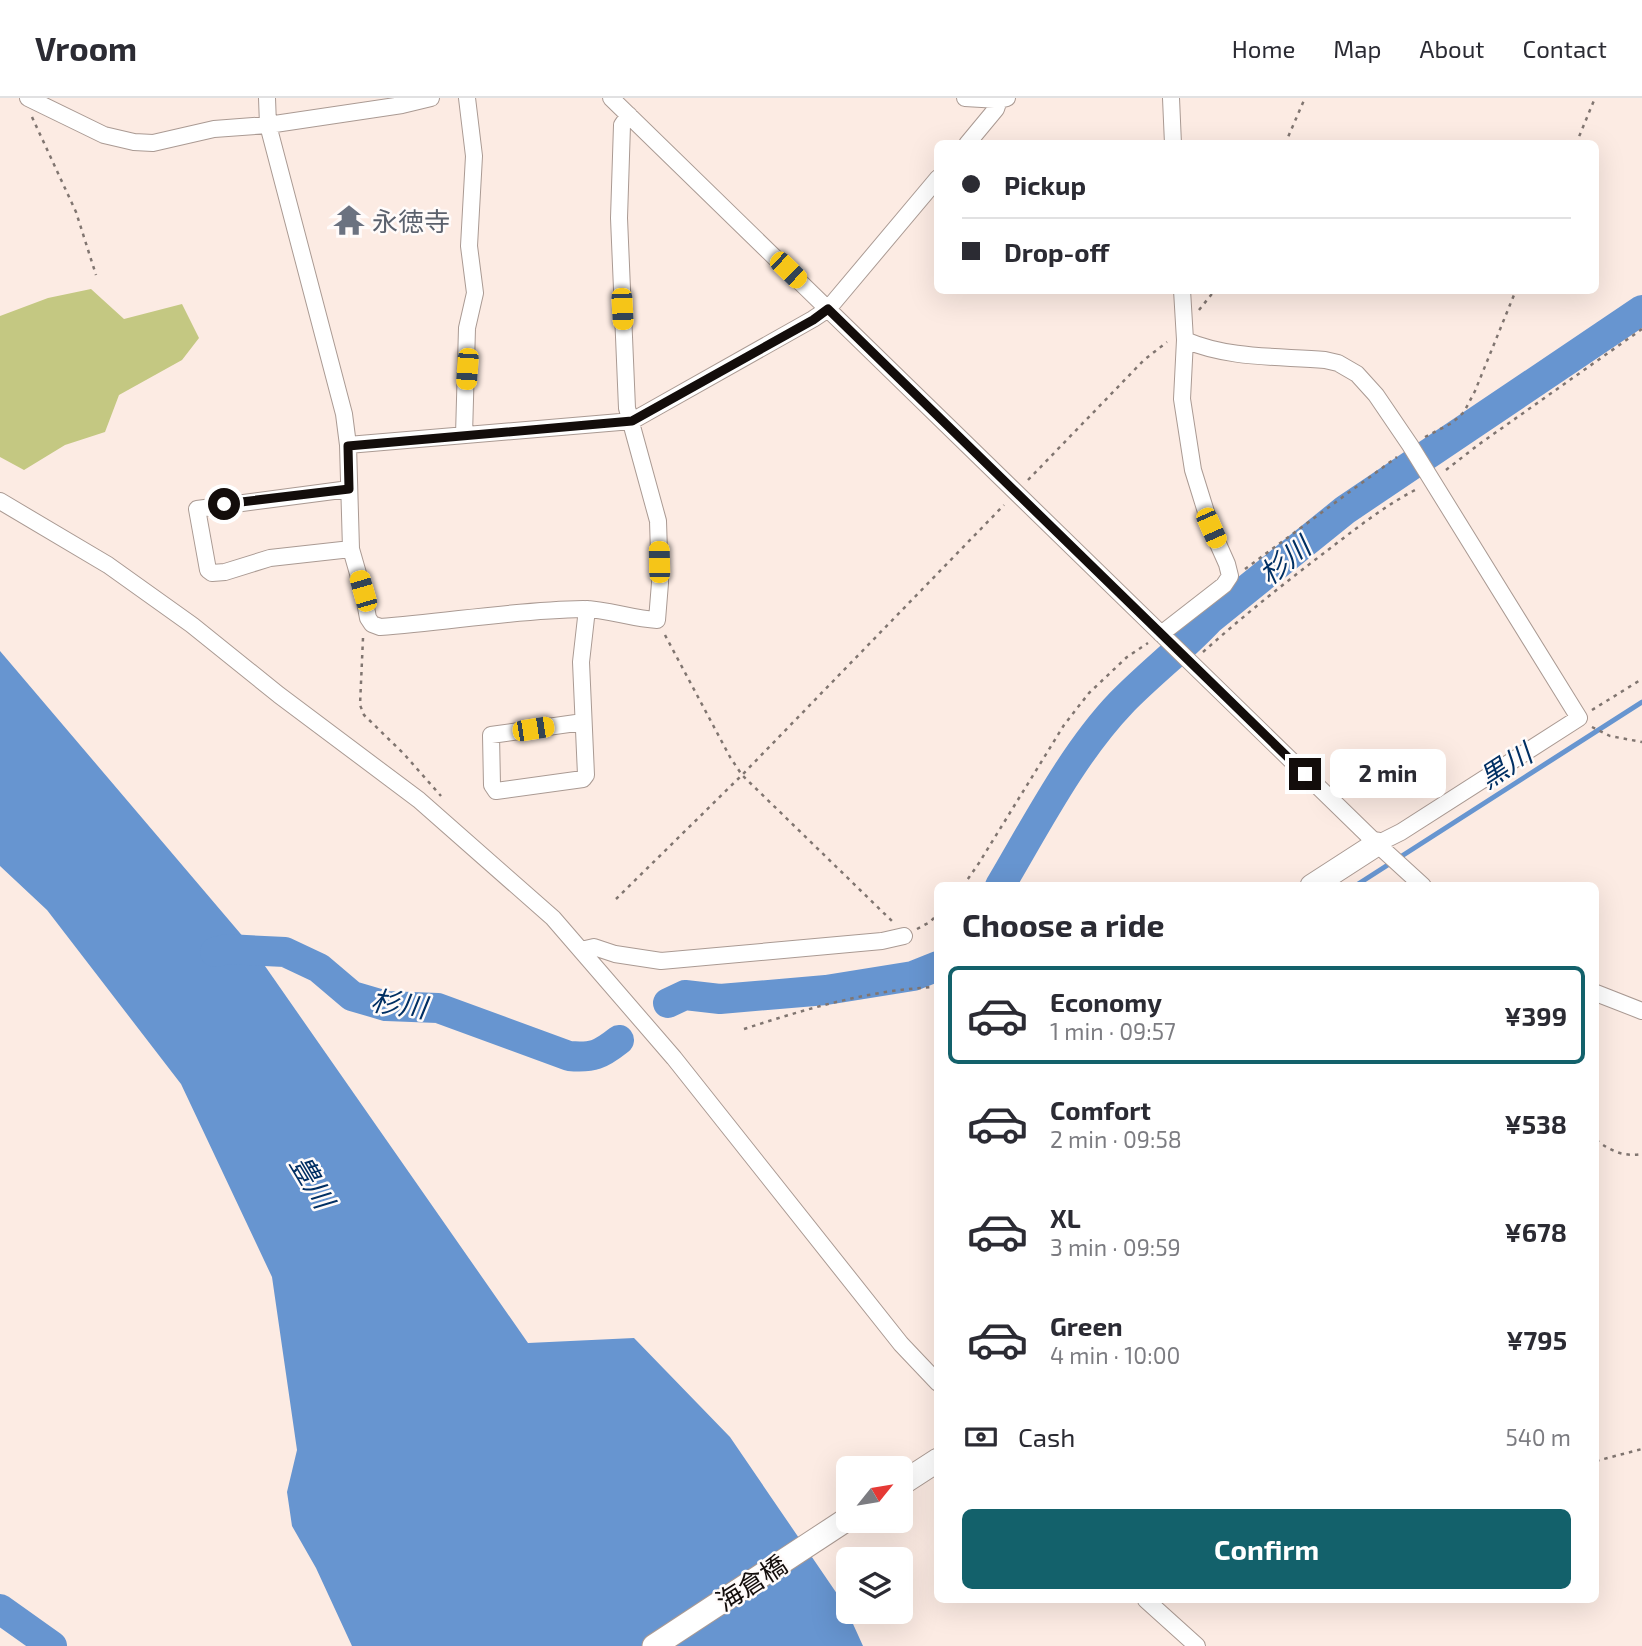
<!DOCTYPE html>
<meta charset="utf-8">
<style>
:root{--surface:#fff;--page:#f7f7f7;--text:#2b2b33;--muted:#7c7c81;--line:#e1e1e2;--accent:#13616b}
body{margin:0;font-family:"Exo 2","Noto Sans JP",sans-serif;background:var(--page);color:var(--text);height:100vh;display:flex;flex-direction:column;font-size:26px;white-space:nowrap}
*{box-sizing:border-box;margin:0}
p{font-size:23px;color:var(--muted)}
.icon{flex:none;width:38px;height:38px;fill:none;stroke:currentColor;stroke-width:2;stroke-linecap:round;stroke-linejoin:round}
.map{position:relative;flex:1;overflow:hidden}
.side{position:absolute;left:934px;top:784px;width:665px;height:721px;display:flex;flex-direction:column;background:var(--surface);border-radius:10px;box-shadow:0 7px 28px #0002}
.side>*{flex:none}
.top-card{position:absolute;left:934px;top:42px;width:665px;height:154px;border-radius:10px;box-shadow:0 7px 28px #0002;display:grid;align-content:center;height:154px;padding:0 28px;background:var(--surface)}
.needle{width:46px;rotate:60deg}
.buttons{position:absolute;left:836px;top:1358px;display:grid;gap:14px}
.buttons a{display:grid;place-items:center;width:77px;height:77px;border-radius:10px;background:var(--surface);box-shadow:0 7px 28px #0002;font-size:35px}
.end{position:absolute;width:32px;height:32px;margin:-16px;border:9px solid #130d0b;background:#fff;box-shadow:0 0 0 4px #fff}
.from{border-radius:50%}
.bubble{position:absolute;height:49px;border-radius:10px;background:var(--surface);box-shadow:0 7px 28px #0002;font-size:23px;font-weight:700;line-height:49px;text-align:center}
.car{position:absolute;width:21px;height:42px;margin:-21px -10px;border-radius:9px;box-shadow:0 0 5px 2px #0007;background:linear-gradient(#f5c518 24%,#345 0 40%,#f5c518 0 76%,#345 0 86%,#f5c518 0)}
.top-card b{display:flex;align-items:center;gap:24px;height:66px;font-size:26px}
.top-card b+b{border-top:2px solid var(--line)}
.top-card i{width:18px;height:18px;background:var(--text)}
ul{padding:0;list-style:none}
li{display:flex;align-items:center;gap:21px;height:98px;margin:0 14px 10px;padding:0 14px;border:4px solid transparent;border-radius:10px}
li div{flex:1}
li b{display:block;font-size:26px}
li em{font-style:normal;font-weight:700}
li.on{border-color:var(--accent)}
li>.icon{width:63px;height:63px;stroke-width:1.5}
h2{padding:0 28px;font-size:32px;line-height:84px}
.pay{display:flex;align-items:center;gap:18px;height:77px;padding:0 28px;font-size:26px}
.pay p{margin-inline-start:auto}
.button{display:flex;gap:14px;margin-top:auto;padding:14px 28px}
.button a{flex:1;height:80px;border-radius:10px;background:var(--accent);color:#fff;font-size:28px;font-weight:700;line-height:80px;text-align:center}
header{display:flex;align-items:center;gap:42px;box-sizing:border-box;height:98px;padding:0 35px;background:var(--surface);border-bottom:2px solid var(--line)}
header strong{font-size:33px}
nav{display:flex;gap:38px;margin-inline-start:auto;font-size:24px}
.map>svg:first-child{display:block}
.green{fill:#c4c882}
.water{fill:#6795d0}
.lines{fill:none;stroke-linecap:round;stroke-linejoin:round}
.stream{stroke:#6795d0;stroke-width:5}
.river{stroke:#6795d0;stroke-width:30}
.street-casing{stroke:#aa9a93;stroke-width:18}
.secondary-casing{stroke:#aa9a93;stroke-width:25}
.path{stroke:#807570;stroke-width:2.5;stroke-dasharray:3.5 5;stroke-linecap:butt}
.street{stroke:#fff;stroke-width:16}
.secondary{stroke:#fff;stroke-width:23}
.route{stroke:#130d0b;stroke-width:9}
.labels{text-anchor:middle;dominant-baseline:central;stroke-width:5;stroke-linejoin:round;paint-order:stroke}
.worship-label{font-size:26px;fill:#5b616d;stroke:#fffbfa;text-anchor:start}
.street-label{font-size:26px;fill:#130d0b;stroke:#fffbfa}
.water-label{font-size:28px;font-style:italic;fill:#002f63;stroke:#fffbfa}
</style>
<header>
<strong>Vroom</strong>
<nav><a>Home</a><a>Map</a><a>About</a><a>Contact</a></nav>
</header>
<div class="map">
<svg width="1642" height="1548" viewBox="0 0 1642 1548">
<rect width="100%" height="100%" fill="#fcebe3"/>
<path class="green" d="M 91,191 L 124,221 L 182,206 L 199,240 L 182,262 L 119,297 L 105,334 L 65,347 L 24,372 L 0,359 L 0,218 L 48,200 Z"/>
<path class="water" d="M 0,553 L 251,848 L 528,1245 L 634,1240 L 730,1339 L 844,1506 L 863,1548 L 352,1548 L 316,1470 L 292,1428 L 287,1394 L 297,1352 L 272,1179 L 181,986 L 47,812 L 0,768 Z"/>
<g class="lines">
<path class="stream" d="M 1355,788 L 1642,604"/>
<path class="river" d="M 1000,788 C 1035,729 1073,655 1121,605 C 1149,576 1182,551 1210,521 L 1345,412 L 1642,212
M 215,854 L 227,851 L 285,854 L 319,870 L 352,898 L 386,908 L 438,910 L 569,958 C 593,960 600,957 619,942
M 668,905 L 685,897 L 720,901 L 826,892 L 913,878 L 938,868
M 0,1511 L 52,1548"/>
<defs>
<path id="street" d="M 28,0 L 104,37 L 134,44 L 153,45 L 214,31 L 268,27 L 267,0
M 431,0 L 402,7 L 268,27 L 344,316 L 348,347 L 351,451 L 363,493 L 368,520 L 372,526 L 380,529 C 448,524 515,512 583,511 C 608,511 632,521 657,522 L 660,485 L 658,423 L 627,310 L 619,120 L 622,27 L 629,17
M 611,0 L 1377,746 L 1423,788
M 965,0 L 999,2 L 1007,0
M 1171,0 L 1173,46
M 967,46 L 996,11 L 999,2
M 1185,242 C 1229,261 1278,258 1325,262 L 1338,265 L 1357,276 L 1376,297 L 1410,347 L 1579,620 L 1401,734 L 1377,746
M 464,337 L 467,230 L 475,195 L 469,148 L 474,58 L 467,0
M 348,347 L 632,323 L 813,221 L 828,211 L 938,80
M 349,391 L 197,411 L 208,472 L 212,475 L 225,474 L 270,460 L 351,451
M 0,403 L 108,467 L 192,527 L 279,597 L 419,702 L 553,820 L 674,960 L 901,1246 L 938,1285
M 1161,536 L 1224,487 L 1230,478 L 1227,466 L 1211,430 L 1193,372 L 1182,301 L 1185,242 L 1182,192
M 583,624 L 491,637 L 492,687 L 496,693 L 583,681 L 586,677 L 581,564 L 587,511
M 581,852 L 594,849 L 615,856 L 661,863 L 882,843 L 904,838
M 1596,895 L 1642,913
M 1146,1502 L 1197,1548"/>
<path id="secondary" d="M 1312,788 L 1377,746
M 901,1386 L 938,1362
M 654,1548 L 849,1420"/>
</defs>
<use href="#street" class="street-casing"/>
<use href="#secondary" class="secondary-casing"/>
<path class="path" d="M 32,19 L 76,114 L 96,177
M 1285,46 L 1305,0
M 1576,46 L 1595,0
M 1199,212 L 1215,192
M 1425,339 L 1452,325 L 1464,314 L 1475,293 L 1516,192
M 1446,372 L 1478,347 L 1642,231
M 1028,382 L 1144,262 L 1167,244
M 1245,471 L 1397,359
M 665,537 L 730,659 L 742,677 L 894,825
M 363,540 L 360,607 L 364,617 L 404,656 L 441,698
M 1203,554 C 1242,519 1282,487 1324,455 C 1354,432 1384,408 1417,391
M 1592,612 L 1642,581
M 1592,629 L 1610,638 L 1642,644
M 963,788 L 979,765 L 1064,627 L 1089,595 L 1127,559 L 1148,545
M 616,801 L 742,677 L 1004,407
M 917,831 L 930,824 L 938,816
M 744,931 C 806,911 872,891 938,889
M 1596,1042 C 1611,1053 1623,1059 1642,1056
M 1596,1363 L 1642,1351"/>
<use href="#street" class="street"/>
<use href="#secondary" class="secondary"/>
</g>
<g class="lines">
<path class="route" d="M 224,406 L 349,391 L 348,348 L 632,323 L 813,222 L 828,211 L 1305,676"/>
</g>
<defs>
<symbol id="temple-bare" viewBox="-9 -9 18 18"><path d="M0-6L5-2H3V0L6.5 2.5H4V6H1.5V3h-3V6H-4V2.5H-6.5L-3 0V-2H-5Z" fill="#6b7280" stroke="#fffbfa" stroke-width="2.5" paint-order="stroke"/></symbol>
</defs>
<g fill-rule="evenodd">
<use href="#temple-bare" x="327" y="100" width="44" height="44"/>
</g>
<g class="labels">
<g class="worship-label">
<text x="372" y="122">永徳寺</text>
</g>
<g class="street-label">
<text transform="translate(751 1484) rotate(-33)">海倉橋</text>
</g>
<g class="water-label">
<text transform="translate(1284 462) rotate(-39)">杉川</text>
<text transform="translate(1505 667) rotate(-33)">黒川</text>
<text transform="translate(399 905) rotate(8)">杉川</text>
<text transform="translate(313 1083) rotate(59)">豊川</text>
</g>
</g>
</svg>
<div class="buttons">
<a><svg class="needle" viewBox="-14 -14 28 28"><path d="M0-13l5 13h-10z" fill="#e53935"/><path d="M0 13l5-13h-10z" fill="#7c7c81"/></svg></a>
<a><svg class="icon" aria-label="layers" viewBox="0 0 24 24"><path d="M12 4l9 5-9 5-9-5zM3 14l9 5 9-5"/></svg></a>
</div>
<i class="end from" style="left:224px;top:406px"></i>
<i class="end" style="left:1305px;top:676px"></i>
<div class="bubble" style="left:1330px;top:651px;width:116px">2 min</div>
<i class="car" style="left:788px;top:172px;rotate:134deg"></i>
<i class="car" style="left:622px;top:211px;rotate:177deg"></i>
<i class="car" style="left:467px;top:271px;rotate:184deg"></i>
<i class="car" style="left:1211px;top:430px;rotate:156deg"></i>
<i class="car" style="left:659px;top:464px;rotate:359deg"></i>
<i class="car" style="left:363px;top:493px;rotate:344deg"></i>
<i class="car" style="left:533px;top:631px;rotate:81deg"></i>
<div class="top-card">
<b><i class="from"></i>Pickup</b>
<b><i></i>Drop-off</b>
</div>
<section class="side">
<h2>Choose a ride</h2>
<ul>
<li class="on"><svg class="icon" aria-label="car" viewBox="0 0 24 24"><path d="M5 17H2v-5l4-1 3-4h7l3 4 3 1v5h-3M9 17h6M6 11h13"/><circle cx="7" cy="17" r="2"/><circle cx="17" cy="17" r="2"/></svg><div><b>Economy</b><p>1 min · 09:57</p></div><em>¥399</em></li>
<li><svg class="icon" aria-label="car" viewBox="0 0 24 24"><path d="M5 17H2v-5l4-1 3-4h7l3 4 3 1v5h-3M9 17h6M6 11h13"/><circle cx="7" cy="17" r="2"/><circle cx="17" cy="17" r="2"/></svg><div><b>Comfort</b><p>2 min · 09:58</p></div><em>¥538</em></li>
<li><svg class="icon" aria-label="car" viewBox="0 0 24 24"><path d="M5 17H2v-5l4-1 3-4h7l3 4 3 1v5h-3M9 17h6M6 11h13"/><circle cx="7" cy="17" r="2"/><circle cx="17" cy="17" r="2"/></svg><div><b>XL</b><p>3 min · 09:59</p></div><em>¥678</em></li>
<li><svg class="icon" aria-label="car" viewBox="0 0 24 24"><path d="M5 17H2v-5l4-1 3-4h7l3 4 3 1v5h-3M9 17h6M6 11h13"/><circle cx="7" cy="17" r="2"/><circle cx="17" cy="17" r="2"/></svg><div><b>Green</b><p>4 min · 10:00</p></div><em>¥795</em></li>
</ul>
<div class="pay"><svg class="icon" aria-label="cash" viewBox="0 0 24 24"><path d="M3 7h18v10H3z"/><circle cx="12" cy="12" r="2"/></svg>Cash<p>540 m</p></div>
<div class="button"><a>Confirm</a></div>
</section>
</div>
